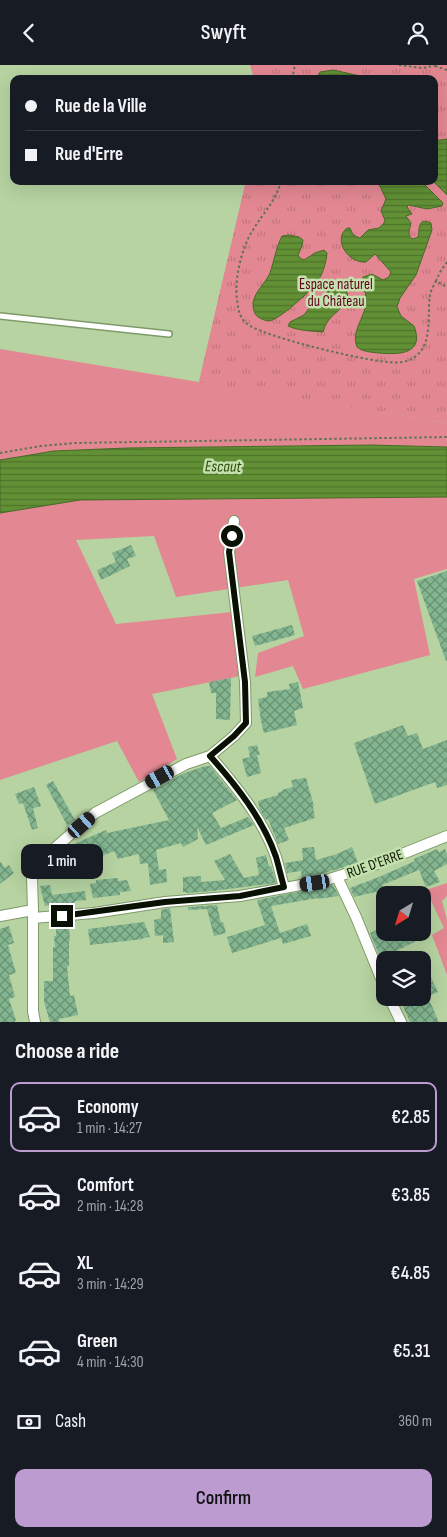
<!DOCTYPE html>
<meta charset="utf-8">
<style>
:root{--surface:#171b24;--page:#20242c;--text:#f1f3f6;--muted:#9ea1a6;--line:#363941;--accent:#bc9bd0}
body{margin:0;font-family:"Sofia Sans Condensed",sans-serif;background:var(--page);color:var(--text);height:100vh;display:flex;flex-direction:column;font-size:19px;white-space:nowrap}
*{box-sizing:border-box;margin:0}
p{font-size:16px;color:var(--muted)}
.icon{flex:none;width:28px;height:28px;fill:none;stroke:currentColor;stroke-width:2;stroke-linecap:round;stroke-linejoin:round}
.map{position:relative;height:957px;overflow:hidden}
.panel{display:flex;flex-direction:column;background:var(--surface);flex:1}
.panel>*{flex:none}
.top-card{position:absolute;left:10px;top:10px;width:428px;height:110px;border-radius:10px;box-shadow:0 5px 20px #0002;display:grid;align-content:center;height:110px;padding:0 15px;background:var(--surface)}
.needle{width:32px;rotate:218deg}
.fabs{position:absolute;left:376px;top:821px;display:grid;gap:10px}
.fabs a{display:grid;place-items:center;width:55px;height:55px;border-radius:10px;background:var(--surface);box-shadow:0 5px 20px #0002;font-size:25px}
.end{position:absolute;width:22px;height:22px;margin:-11px;border:6px solid #091202;background:#fff;box-shadow:0 0 0 2px #fff}
.from{border-radius:50%}
.bubble{position:absolute;height:35px;border-radius:10px;background:var(--surface);box-shadow:0 5px 20px #0002;font-size:16px;font-weight:600;line-height:35px;text-align:center}
.car{position:absolute;width:15px;height:30px;margin:-15px -8px;border-radius:6px;box-shadow:0 0 4px 1px #0007;background:linear-gradient(#222 24%,#8ab4d8 0 40%,#222 0 76%,#8ab4d8 0 86%,#222 0)}
.top-card b{display:flex;align-items:center;gap:18px;height:48px;font-size:19px}
.top-card b+b{border-top:1px solid var(--line)}
.top-card i{width:12px;height:12px;background:var(--text)}
ul{padding:0;list-style:none}
li{display:flex;align-items:center;gap:15px;height:70px;margin:0 10px 8px;padding:0 5px;border:2px solid transparent;border-radius:10px}
li div{flex:1}
li b{display:block;font-size:19px}
li em{font-style:normal;font-weight:600}
li.selected{border-color:var(--accent)}
li>.icon{width:45px;height:45px;stroke-width:1.5}
h2{padding:0 15px;font-size:22px;line-height:60px}
.pay{display:flex;align-items:center;gap:12px;height:55px;padding:0 15px;font-size:19px}
.pay p{margin-inline-start:auto}
.action{display:flex;gap:10px;margin-top:auto;padding:10px 15px}
.action a{flex:1;height:58px;border-radius:10px;background:var(--accent);color:#111;font-size:20px;font-weight:600;line-height:58px;text-align:center}
header{display:flex;justify-content:space-between;align-items:center;height:65px;padding:0 15px;background:var(--surface);font-size:22px;font-weight:600}
.map>svg:first-child{display:block}
.grass{fill:#e38893}
.park{fill:url(#park-tufts)}
.water{fill:url(#water-rules);stroke:#476a26}
.building{fill:url(#building-cross-hatch)}
.lines{fill:none;stroke-linecap:round;stroke-linejoin:round}
.lane-casing{stroke:#7f9a6a;stroke-width:8}
.street-casing{stroke:#7f9a6a;stroke-width:12}
.path{stroke:#607352;stroke-width:2;stroke-dasharray:2.5 2.5;stroke-linecap:butt}
.lane{stroke:#fff;stroke-width:5}
.street{stroke:#fff;stroke-width:10}
.route{stroke:#091202;stroke-width:6}
.labels{text-anchor:middle;dominant-baseline:central;stroke-width:5;stroke-linejoin:round;paint-order:stroke}
.park-label{font-size:15px;fill:#630020;stroke:#c3e0ad}
.street-label{font-size:15px;fill:#091202;stroke:#c3e0ad}
.water-label{font-size:16px;font-style:italic;fill:#2d4c0b;stroke:#c3e0ad}
</style>
<header><svg class="icon" aria-label="back" viewBox="0 0 24 24"><path d="M15 5l-7 7 7 7"/></svg>Swyft<svg class="icon" aria-label="person" viewBox="0 0 24 24"><circle cx="12" cy="8" r="4"/><path d="M4 21q1-7 8-7t8 7"/></svg></header>
<div class="map">
<svg width="447" height="957" viewBox="0 0 447 957">
<defs>
<pattern id="park-tufts" width="24" height="20" patternUnits="userSpaceOnUse" patternTransform="scale(1.25)"><rect width="24" height="20" fill="#e38893"/><path d="M3 7l-1-3M5 7V3M7 7l1-3M15 17l-1-3M17 17v-4M19 17l1-3" fill="none" stroke="#c1747d"/></pattern>
<pattern id="water-rules" width="6" height="5" patternUnits="userSpaceOnUse" patternTransform="scale(1.25)"><rect width="6" height="5" fill="#629035"/><path d="M0 2.5h6" fill="none" stroke="#4f742b"/></pattern>
<pattern id="building-cross-hatch" width="8" height="8" patternUnits="userSpaceOnUse" patternTransform="scale(1.25)"><rect width="8" height="8" fill="#83b590"/><path d="M0 0l8 8M0 8l8-8" fill="none" stroke="#699273"/></pattern>
</defs>
<rect width="100%" height="100%" fill="#b6d3a1"/>
<path class="grass" d="M 246,116 L 447,285 L 199,316 L 447,358 L 447,504 L 414,514 L 430,590 L 303,624 L 293,601 L 255,612 L 258,588 L 304,571 L 288,515 L 176,532 L 154,471 L 76,475 L 116,559 L 232,547 L 240,611 L 152,629 L 177,694 L 139,717 L 117,676 L 0,715 L 0,284 L 199,317 Z
M 447,818 L 447,831 L 442,836 L 447,855 L 447,910 L 432,870 L 444,863 L 426,825 Z"/>
<path class="park" d="M 250,0 L 447,0 L 447,358 L 199,317 L 246,116 L 434,116 L 434,14 L 254,14 Z"/>
<path class="water" d="M 333,5 L 374,14 L 316,14 L 320,7 Z
M 447,74 L 447,130 L 433,116 L 434,76 Z
M 380,116 L 421,116 L 443,138 L 442,141 L 427,144 L 409,140 L 407,142 L 412,149 L 406,151 L 411,158 C 410,164 406,171 413,174 L 418,172 C 420,164 417,152 431,158 L 432,165 L 416,210 L 400,233 L 397,242 L 401,251 L 414,261 C 425,289 399,290 379,288 C 371,287 363,287 357,282 C 351,267 364,253 366,239 C 368,230 361,221 363,212 L 372,209 L 383,215 L 389,212 L 391,207 L 375,189 L 366,197 C 349,199 332,175 347,163 L 350,163 L 353,170 L 360,173 L 368,165 L 379,163 L 384,158 L 385,155 L 381,146 L 386,134 L 379,119 Z
M 289,170 L 299,172 L 303,175 L 302,181 L 298,190 L 300,193 L 304,195 L 315,188 L 324,185 L 327,188 C 326,198 323,209 317,217 C 311,226 279,255 269,256 C 266,256 261,254 258,252 C 254,249 253,244 253,238 C 255,226 265,219 270,208 C 274,196 276,183 282,171 Z
M 341,215 L 345,218 L 348,232 C 341,249 328,248 323,267 C 312,266 299,266 288,261 L 290,257 L 304,250 L 310,242 Z
M 371,380 L 447,382 L 447,432 L 80,435 L 0,448 L 0,395 L 54,386 L 127,383 Z"/>
<path class="building" d="M 131,480 L 136,491 L 127,494 L 130,501 L 101,515 L 97,505 L 116,497 L 112,488 Z
M 447,506 L 447,596 L 446,596 L 417,516 Z
M 292,560 L 295,570 L 255,581 L 252,571 Z
M 231,613 L 230,655 L 216,654 L 216,628 L 211,628 L 209,617 Z
M 298,617 L 303,643 L 294,646 L 297,660 L 264,668 L 261,656 L 258,634 L 267,632 L 267,627 L 290,624 L 289,619 Z
M 403,660 L 408,671 L 417,668 L 423,684 L 447,675 L 447,720 L 437,723 L 435,717 L 375,739 L 354,678 Z
M 257,680 L 260,690 L 257,690 L 261,708 L 247,712 L 242,694 L 250,692 L 248,682 Z
M 205,701 L 210,701 L 237,735 L 212,748 L 221,763 L 248,752 L 254,760 L 206,780 L 197,762 L 198,774 L 183,782 L 181,778 L 156,785 L 159,805 L 166,804 L 167,817 L 150,820 L 148,798 L 140,799 L 139,789 L 118,794 L 114,786 L 81,800 L 80,797 L 70,801 L 68,795 L 63,798 L 59,789 L 62,786 L 70,783 L 69,781 L 106,765 L 107,768 L 169,755 L 153,725 L 182,709 Z
M 306,713 L 314,741 L 313,742 L 315,753 L 284,763 L 289,775 L 278,779 L 268,754 L 266,755 L 260,745 L 258,736 L 278,730 L 278,728 L 282,726 L 282,725 L 293,722 L 291,715 Z
M 53,716 L 75,755 L 67,760 L 46,720 Z
M 34,722 L 41,741 L 33,743 L 38,763 L 32,765 L 23,738 L 19,739 L 15,729 Z
M 314,782 L 316,795 L 337,789 L 352,782 L 358,798 L 321,809 L 302,813 L 301,806 L 287,808 L 285,798 L 303,795 L 302,783 Z
M 437,784 L 439,787 L 445,784 L 447,789 L 447,799 L 434,806 L 440,817 L 426,822 L 419,805 L 382,820 L 384,825 L 354,832 L 350,823 L 379,812 L 415,796 L 414,794 Z
M 230,789 L 244,813 L 259,810 L 256,793 L 266,790 L 269,802 L 271,801 L 276,818 L 213,826 L 187,828 L 186,827 L 183,827 L 183,812 L 201,811 L 201,817 L 225,815 L 214,796 Z
M 0,796 L 5,803 L 9,800 L 14,808 L 0,819 Z
M 118,813 L 118,816 L 127,815 L 131,826 L 120,827 L 120,830 L 93,833 L 90,819 L 96,818 L 96,815 Z
M 50,820 L 52,830 L 85,826 L 86,835 L 75,836 L 75,841 L 69,842 L 56,844 L 55,839 L 45,841 L 40,821 Z
M 333,820 L 339,831 L 318,834 L 318,833 L 271,841 L 280,868 L 307,859 L 311,871 L 283,879 L 281,873 L 232,888 L 227,872 L 265,860 L 257,835 Z
M 217,840 L 221,858 L 223,857 L 226,868 L 214,871 L 207,844 L 188,845 L 188,842 Z
M 170,843 L 174,877 L 163,878 L 163,870 L 155,871 L 154,855 L 161,853 L 161,845 Z
M 144,857 L 150,872 L 143,873 L 143,874 L 90,880 L 88,864 Z
M 9,861 L 14,878 L 8,880 L 16,908 L 9,910 L 15,932 L 9,934 L 16,955 L 14,957 L 0,957 L 0,864 Z
M 385,861 L 385,868 L 412,868 L 416,876 L 381,894 L 370,868 Z
M 69,862 L 70,876 L 69,876 L 69,901 L 67,901 L 70,931 L 74,930 L 78,950 L 59,954 L 60,957 L 50,957 L 44,937 L 44,916 L 53,916 L 53,882 L 55,882 L 54,871 L 56,871 L 56,864 Z
M 422,893 L 438,927 L 426,932 L 428,932 L 439,957 L 410,957 L 399,932 L 422,932 Z"/>
<g class="lines">
<defs>
<path id="lane" d="M 0,251 L 169,269"/>
<path id="street" d="M 234,456 L 229,487 L 245,617 L 246,658 L 234,671 L 210,691 C 236,721 263,754 276,792 C 279,802 281,812 284,822
M 337,812 L 356,852 L 385,923
M 33,845 L 32,812 L 41,795 L 95,748 L 186,699 L 210,691
M 0,851 L 33,845 L 33,946 L 35,957
M 33,853 L 94,848 L 165,837 L 240,831 L 323,816 L 377,799 L 447,771
M 389,932 L 401,957"/>
</defs>
<use href="#lane" class="lane-casing"/>
<use href="#street" class="street-casing"/>
<path class="path" d="M 399,0 L 422,3 L 437,0
M 435,1 L 447,5
M 292,14 L 295,0
M 281,116 C 276,136 263,148 253,165 C 242,181 234,215 237,234 C 238,243 239,252 246,258 C 259,271 366,296 388,297 C 398,298 408,298 416,291 C 433,278 427,249 430,230 C 431,225 434,220 436,216
M 447,197 L 440,207 L 436,216 L 447,222
M 0,388 L 41,381 L 75,378 L 447,372"/>
<use href="#lane" class="lane"/>
<use href="#street" class="street"/>
</g>
<g class="lines">
<path class="route" d="M 62,851 L 165,837 L 240,831 L 284,822 C 281,812 279,802 276,792 C 263,754 236,720 210,691 L 234,671 L 246,658 L 245,617 L 229,487 L 232,471"/>
</g>
<g class="labels">
<g class="park-label">
<text x="336" y="219">Espace naturel<tspan x="336" dy="17">du Château</tspan></text>
</g>
<g class="street-label">
<text transform="translate(375 799) rotate(-20)">RUE D'ERRE</text>
</g>
<g class="water-label">
<text transform="translate(223 402) rotate(1)">Escaut</text>
</g>
</g>
</svg>
<div class="fabs">
<a><svg class="needle" viewBox="-14 -14 28 28"><path d="M0-13l5 13h-10z" fill="#e53935"/><path d="M0 13l5-13h-10z" fill="#9ea1a6"/></svg></a>
<a><svg class="icon" aria-label="layers" viewBox="0 0 24 24"><path d="M12 4l9 5-9 5-9-5zM3 14l9 5 9-5"/></svg></a>
</div>
<i class="end from" style="left:232px;top:471px"></i>
<i class="end" style="left:62px;top:851px"></i>
<div class="bubble" style="left:21px;top:779px;width:82px">1 min</div>
<i class="car" style="left:160px;top:712px;rotate:241deg"></i>
<i class="car" style="left:82px;top:760px;rotate:49deg"></i>
<i class="car" style="left:315px;top:818px;rotate:261deg"></i>
<div class="top-card">
<b><i class="from"></i>Rue de la Ville</b>
<b><i></i>Rue d'Erre</b>
</div>
</div>
<section class="panel">
<h2>Choose a ride</h2>
<ul>
<li class="selected"><svg class="icon" aria-label="car" viewBox="0 0 24 24"><path d="M5 17H2v-5l4-1 3-4h7l3 4 3 1v5h-3M9 17h6M6 11h13"/><circle cx="7" cy="17" r="2"/><circle cx="17" cy="17" r="2"/></svg><div><b>Economy</b><p>1 min · 14:27</p></div><em>€2.85</em></li>
<li><svg class="icon" aria-label="car" viewBox="0 0 24 24"><path d="M5 17H2v-5l4-1 3-4h7l3 4 3 1v5h-3M9 17h6M6 11h13"/><circle cx="7" cy="17" r="2"/><circle cx="17" cy="17" r="2"/></svg><div><b>Comfort</b><p>2 min · 14:28</p></div><em>€3.85</em></li>
<li><svg class="icon" aria-label="car" viewBox="0 0 24 24"><path d="M5 17H2v-5l4-1 3-4h7l3 4 3 1v5h-3M9 17h6M6 11h13"/><circle cx="7" cy="17" r="2"/><circle cx="17" cy="17" r="2"/></svg><div><b>XL</b><p>3 min · 14:29</p></div><em>€4.85</em></li>
<li><svg class="icon" aria-label="car" viewBox="0 0 24 24"><path d="M5 17H2v-5l4-1 3-4h7l3 4 3 1v5h-3M9 17h6M6 11h13"/><circle cx="7" cy="17" r="2"/><circle cx="17" cy="17" r="2"/></svg><div><b>Green</b><p>4 min · 14:30</p></div><em>€5.31</em></li>
</ul>
<div class="pay"><svg class="icon" aria-label="cash" viewBox="0 0 24 24"><path d="M3 7h18v10H3z"/><circle cx="12" cy="12" r="2"/></svg>Cash<p>360 m</p></div>
<div class="action"><a>Confirm</a></div>
</section>
